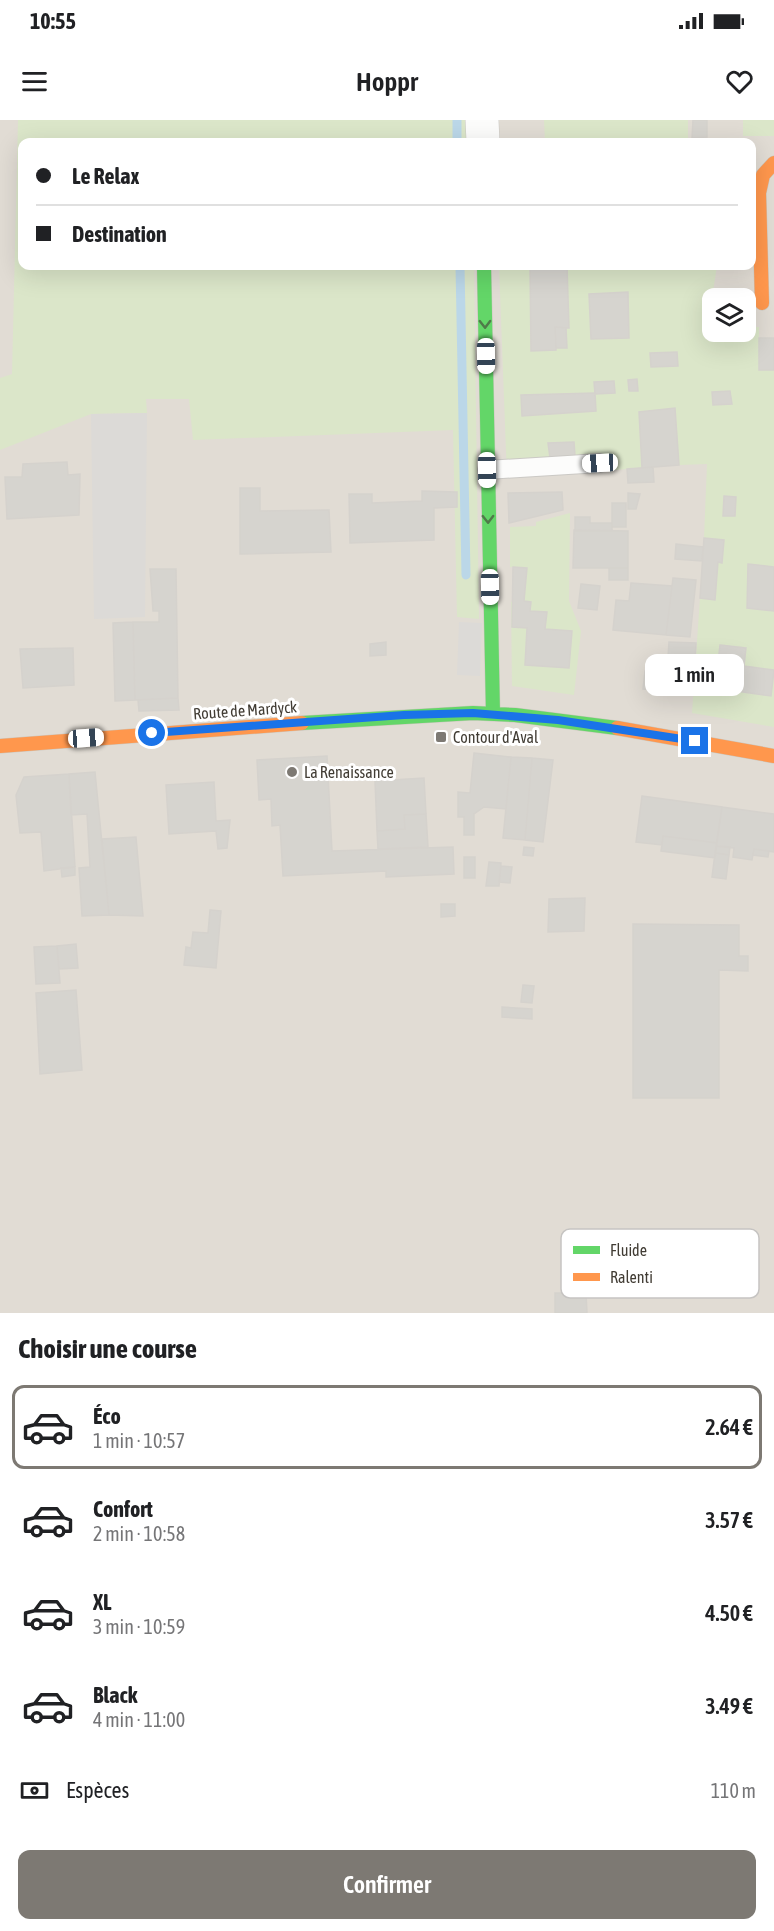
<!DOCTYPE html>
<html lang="fr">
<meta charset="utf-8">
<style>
:root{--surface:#fff;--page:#f2f2f2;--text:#202124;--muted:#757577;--line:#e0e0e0;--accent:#7d7973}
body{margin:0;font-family:"Asap Condensed",sans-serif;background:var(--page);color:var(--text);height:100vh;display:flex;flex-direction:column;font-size:22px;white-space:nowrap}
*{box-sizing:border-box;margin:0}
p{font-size:20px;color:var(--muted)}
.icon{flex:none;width:33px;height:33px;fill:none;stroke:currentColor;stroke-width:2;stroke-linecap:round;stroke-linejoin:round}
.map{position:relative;height:1193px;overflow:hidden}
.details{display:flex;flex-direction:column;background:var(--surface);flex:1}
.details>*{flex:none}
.guide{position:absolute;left:18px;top:18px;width:738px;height:132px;border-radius:12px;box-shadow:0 6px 24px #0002;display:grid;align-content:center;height:132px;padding:0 18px;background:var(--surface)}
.controls{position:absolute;left:702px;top:168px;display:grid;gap:12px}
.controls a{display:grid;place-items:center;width:54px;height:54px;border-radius:12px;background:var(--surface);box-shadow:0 6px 24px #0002;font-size:30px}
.end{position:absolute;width:27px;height:27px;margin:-14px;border:8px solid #1a73e8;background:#fff;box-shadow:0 0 0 3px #fff}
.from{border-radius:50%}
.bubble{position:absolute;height:42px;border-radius:12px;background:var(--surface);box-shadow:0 6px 24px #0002;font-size:20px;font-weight:600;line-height:42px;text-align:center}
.car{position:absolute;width:18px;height:36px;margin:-18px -9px;border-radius:8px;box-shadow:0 0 4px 2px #0007;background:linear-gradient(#fff 24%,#345 0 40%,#fff 0 76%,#345 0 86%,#fff 0)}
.guide b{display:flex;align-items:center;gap:21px;height:57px;font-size:22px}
.guide b+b{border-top:2px solid var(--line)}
.guide i{width:15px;height:15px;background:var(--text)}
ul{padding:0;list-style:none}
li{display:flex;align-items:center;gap:18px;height:84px;margin:0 12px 9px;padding:0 6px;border:3px solid transparent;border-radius:12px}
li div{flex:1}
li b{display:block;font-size:22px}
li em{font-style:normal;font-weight:600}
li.on{border-color:var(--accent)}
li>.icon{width:54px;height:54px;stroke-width:1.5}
h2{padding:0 18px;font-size:27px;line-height:72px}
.pay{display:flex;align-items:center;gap:15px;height:66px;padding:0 18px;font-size:22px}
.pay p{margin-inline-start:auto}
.primary-button{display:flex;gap:12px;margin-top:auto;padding:12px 18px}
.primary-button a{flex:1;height:69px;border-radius:12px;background:var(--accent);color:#fff;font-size:24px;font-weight:600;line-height:69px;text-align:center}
.status{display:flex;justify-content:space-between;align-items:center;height:42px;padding:0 30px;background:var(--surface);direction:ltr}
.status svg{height:16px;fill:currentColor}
header{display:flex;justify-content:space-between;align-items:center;height:78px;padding:0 18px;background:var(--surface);font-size:27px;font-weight:600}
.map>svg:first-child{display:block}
.residential{fill:#e1dcd4;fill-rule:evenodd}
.green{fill:#dbe6c9;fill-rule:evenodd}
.parking{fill:#dcdad7}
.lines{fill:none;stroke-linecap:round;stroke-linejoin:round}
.stream{stroke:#bbd7e8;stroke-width:9}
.building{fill:#d6d4cf;stroke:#d5d2cd;stroke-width:1.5}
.lane-casing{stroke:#cbc9c5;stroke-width:20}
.street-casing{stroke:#cbc9c5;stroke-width:34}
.fast-casing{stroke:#ccc7be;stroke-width:15}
.slow-casing{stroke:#ccc7be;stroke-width:15}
.lane{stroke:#fcfcfb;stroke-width:18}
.street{stroke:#fcfcfb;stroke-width:33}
.fast{stroke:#63d668;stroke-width:14}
.slow{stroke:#ff974d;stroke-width:14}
.oneway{stroke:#4f7a49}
.route{stroke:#1a73e8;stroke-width:8}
.poi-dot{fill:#7d7973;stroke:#fff;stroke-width:2}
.labels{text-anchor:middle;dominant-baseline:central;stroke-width:6;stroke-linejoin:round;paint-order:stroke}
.street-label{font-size:16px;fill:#413c34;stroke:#fff}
.poi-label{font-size:16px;fill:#413c34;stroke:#fff;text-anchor:start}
.key{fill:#fff;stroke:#c6c4c2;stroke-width:1.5}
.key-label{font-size:16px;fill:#413c34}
</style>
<div class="status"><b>10:55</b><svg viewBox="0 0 49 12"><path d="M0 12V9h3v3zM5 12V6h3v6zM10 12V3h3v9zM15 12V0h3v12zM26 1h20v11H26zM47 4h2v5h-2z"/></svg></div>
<header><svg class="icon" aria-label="menu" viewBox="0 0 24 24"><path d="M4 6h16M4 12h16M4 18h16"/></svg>Hoppr<svg class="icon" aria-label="heart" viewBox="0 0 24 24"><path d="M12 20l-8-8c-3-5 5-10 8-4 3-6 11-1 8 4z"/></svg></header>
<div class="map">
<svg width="774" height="1193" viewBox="0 0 774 1193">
<rect width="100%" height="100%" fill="#edebe7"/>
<path class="residential" d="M 0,0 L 774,0 L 774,1193 L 0,1193 ZM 22,22 L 752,22 L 752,146 L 22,146 ZM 712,178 L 746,178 L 746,212 L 712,212 Z"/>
<path class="green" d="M 18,0 L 472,0 L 473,22 L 22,22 L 22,146 L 474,146 L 479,499 L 457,497 L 453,310 L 193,320 L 189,279 L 146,279 L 147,293 L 91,294 L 0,330 L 0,258 L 12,254 Z
M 544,0 L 688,0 L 688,22 L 545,22 Z
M 743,0 L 774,0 L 774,16 L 743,16 Z
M 499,146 L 530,146 L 531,231 L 567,227 L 567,146 L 717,146 L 712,178 L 712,212 L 746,212 L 746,207 L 759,207 L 759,250 L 774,250 L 774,447 L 748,445 L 747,488 L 774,491 L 774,607 L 692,593 L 700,478 L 714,480 L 718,442 L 722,442 L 724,421 L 704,418 L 707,344 L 679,345 L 675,288 L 639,292 L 642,348 L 507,358 ZM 614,261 L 615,273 L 595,274 L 596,291 L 522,295 L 521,275 L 595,273 L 595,262 ZM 574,322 L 575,336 L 550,337 L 549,323 Z
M 570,393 L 569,481 L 581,511 L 574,575 L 512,566 L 511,482 L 514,481 L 512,507 L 527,508 L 569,548 L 572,511 L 545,509 L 546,492 L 530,491 L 531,482 L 524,481 L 527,448 L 510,447 L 510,407 L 536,406 L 536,402 Z"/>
<path class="parking" d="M 147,293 L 145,497 L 94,499 L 91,294 Z
M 459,502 L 482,503 L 480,556 L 457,555 Z"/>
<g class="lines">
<path class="stream" d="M 457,0 L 457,22
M 460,146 L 466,455"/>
</g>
<path class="building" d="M 693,0 L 707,0 L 707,17 L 692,18 Z
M 530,146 L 567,146 L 569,208 L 555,207 L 556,230 L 531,231 Z
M 628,172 L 629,218 L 591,219 L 589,174 Z
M 555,207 L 566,208 L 567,228 L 556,228 Z
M 759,218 L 774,218 L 774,250 L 759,250 Z
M 677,232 L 678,246 L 651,247 L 650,233 Z
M 637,259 L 638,271 L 629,271 L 628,260 Z
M 614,261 L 615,273 L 595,274 L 594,262 Z
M 730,271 L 732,284 L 713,285 L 712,272 Z
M 595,273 L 596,291 L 522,296 L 521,275 Z
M 675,288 L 679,345 L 642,348 L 639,292 Z
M 574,322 L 575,336 L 550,338 L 548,323 Z
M 67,342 L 68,355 L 80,354 L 79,395 L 7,399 L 5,357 L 22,357 L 23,344 Z
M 653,347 L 654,362 L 628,363 L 627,349 Z
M 240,368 L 260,368 L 260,391 L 329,390 L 331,432 L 240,434 Z
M 422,371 L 457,372 L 457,387 L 434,388 L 434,420 L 350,423 L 349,374 L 372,374 L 372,383 L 422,381 Z
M 562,372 L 563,390 L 509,403 L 508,373 Z
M 628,373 L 640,374 L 636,389 L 628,389 Z
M 724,376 L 736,377 L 735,396 L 723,396 Z
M 612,383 L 626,383 L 626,407 L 612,407 Z
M 575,397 L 590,397 L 590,403 L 612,403 L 612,411 L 575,411 Z
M 574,410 L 628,411 L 628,448 L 573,448 Z
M 704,418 L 724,420 L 722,443 L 718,442 L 715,480 L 700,478 Z
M 676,424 L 703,427 L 702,441 L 675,439 Z
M 748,444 L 774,447 L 774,491 L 747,488 Z
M 513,447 L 527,448 L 524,481 L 531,482 L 530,491 L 547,492 L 545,509 L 572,511 L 569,548 L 525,545 L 527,508 L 512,507 Z
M 609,448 L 628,448 L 628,460 L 609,460 Z
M 150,449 L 176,449 L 178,578 L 135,580 L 133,502 L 159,502 L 159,491 L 153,491 Z
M 673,458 L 696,460 L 690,517 L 666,515 Z
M 631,463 L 672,466 L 666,515 L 613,510 L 616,480 L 629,481 Z
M 581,464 L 600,466 L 597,490 L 578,488 Z
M 133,502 L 135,580 L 115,581 L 113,503 Z
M 386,522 L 386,535 L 370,536 L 370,524 Z
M 669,522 L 696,523 L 693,573 L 643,569 L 645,551 L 667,552 Z
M 720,525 L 746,528 L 744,546 L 774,550 L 771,576 L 700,566 L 704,540 L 718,542 Z
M 73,528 L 74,565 L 23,568 L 20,529 Z
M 178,578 L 179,590 L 139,591 L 138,580 Z
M 474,633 L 511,637 L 506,689 L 484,687 L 474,694 L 474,715 L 464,715 L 464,697 L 458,697 L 458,672 L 470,673 Z
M 327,636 L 332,731 L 453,727 L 454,754 L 386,757 L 386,751 L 283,756 L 280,705 L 272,706 L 271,679 L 259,680 L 257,640 Z
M 511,637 L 532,638 L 525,720 L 503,718 Z
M 532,638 L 553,640 L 543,722 L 525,720 Z
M 95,652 L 109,795 L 82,796 L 79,748 L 90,747 L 87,694 L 71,695 L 69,654 Z
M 69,654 L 75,747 L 44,751 L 41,712 L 20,713 L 16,675 L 24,657 Z
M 424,658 L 426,694 L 404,695 L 405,709 L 377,711 L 375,661 Z
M 214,662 L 216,701 L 230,700 L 227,728 L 218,729 L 216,711 L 169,714 L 166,665 Z
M 642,676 L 722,687 L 717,723 L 663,716 L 662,725 L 636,722 Z
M 722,687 L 774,694 L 774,732 L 754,729 L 752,740 L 733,737 L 734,728 L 716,726 Z
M 426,694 L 428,727 L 378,729 L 377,711 L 405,709 L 404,695 Z
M 663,716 L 717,723 L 715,738 L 661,731 Z
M 136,717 L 143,796 L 109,795 L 102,719 Z
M 716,726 L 730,727 L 729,735 L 715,733 Z
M 524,727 L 534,728 L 533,736 L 523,735 Z
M 754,729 L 769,731 L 768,737 L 753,735 Z
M 715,733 L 729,735 L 726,759 L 712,757 Z
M 464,737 L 475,737 L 475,758 L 464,758 Z
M 489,742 L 501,743 L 499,766 L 486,766 Z
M 501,746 L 512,747 L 510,763 L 499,762 Z
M 75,747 L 75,755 L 62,757 L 61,748 Z
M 585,778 L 584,811 L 548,812 L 549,779 Z
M 441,784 L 455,784 L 455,796 L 441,797 Z
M 210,790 L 221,791 L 216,848 L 184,845 L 186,827 L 191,828 L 193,812 L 208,813 Z
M 633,804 L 739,805 L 739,836 L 748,836 L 748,851 L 719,850 L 719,978 L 633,978 Z
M 76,824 L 78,848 L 59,849 L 57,826 Z
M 57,826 L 60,863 L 36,864 L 34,827 Z
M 523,865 L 534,866 L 532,883 L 521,882 Z
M 76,870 L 82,950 L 40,954 L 36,873 Z
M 502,887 L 532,889 L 532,899 L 502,897 Z
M 555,1173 L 586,1173 L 587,1193 L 555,1193 Z"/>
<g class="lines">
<defs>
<path id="lane" d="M 487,350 L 600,343"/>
<path id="street" d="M 482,0 L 483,22"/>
<path id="fast" d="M 484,146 L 493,594
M 302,603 L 473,593 L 515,595 L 617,608"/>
<path id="slow" d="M 762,183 L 759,73 L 763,55 L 774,43
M 617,608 L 774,636
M 0,626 L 302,603"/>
</defs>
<use href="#lane" class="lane-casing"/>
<use href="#street" class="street-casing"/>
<use href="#fast" class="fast-casing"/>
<use href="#slow" class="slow-casing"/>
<use href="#lane" class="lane"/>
<use href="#street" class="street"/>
<use href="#fast" class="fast"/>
<use href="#slow" class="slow"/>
</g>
<defs><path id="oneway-chevron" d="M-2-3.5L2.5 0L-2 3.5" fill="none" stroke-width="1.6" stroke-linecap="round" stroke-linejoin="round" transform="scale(1.5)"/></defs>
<g class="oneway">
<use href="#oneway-chevron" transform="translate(485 204) rotate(89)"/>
<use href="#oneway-chevron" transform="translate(488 399) rotate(89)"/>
</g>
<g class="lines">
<path class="route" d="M 152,613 L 404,595 L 473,593 L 558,600 L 695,621"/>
</g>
<g class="poi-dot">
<rect x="435" y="611" width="12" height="12" rx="3"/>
<circle cx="292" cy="652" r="6"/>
</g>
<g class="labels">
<g class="street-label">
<text transform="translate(245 590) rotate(-4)">Route de Mardyck</text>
</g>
<g class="poi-label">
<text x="453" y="617">Contour d'Aval</text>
<text x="304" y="652">La Renaissance</text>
</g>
</g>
<rect x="561" y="1109" width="198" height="69" rx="9" class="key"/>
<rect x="573" y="1126" width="27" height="8" fill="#63d668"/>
<rect x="573" y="1153" width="27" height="8" fill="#ff974d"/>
<g class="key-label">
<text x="610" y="1136">Fluide</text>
<text x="610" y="1163">Ralenti</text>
</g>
</svg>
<div class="controls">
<a><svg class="icon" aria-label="layers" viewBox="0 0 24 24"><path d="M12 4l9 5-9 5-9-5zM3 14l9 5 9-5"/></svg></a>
</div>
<i class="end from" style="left:152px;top:613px"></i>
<i class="end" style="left:695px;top:621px"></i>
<div class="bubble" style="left:645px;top:534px;width:99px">1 min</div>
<i class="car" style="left:486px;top:236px;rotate:179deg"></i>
<i class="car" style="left:600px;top:343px;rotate:267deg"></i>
<i class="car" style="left:487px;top:350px;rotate:179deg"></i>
<i class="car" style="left:490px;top:467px;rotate:179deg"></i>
<i class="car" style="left:86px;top:618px;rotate:86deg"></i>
<div class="guide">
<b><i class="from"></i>Le Relax</b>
<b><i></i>Destination</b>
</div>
</div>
<section class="details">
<h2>Choisir une course</h2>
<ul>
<li class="on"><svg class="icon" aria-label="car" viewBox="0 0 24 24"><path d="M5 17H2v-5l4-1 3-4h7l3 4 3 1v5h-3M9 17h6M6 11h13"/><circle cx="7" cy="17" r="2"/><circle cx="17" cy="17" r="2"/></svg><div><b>Éco</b><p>1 min · 10:57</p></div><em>2.64 €</em></li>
<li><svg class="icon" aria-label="car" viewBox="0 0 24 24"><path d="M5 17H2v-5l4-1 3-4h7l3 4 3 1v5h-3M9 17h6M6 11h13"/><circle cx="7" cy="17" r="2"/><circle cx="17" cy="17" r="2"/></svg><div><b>Confort</b><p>2 min · 10:58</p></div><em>3.57 €</em></li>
<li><svg class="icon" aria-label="car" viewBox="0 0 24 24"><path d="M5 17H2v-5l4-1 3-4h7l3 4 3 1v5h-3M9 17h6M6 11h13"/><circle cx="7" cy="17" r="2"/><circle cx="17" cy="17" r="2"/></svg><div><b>XL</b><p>3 min · 10:59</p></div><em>4.50 €</em></li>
<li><svg class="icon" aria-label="car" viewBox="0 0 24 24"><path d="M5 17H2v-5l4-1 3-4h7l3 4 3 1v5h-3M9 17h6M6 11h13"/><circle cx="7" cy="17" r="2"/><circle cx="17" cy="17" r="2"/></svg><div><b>Black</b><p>4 min · 11:00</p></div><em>3.49 €</em></li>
</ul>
<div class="pay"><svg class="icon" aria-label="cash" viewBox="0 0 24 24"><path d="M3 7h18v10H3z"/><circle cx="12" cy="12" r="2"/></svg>Espèces<p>110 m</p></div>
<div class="primary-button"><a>Confirmer</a></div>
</section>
